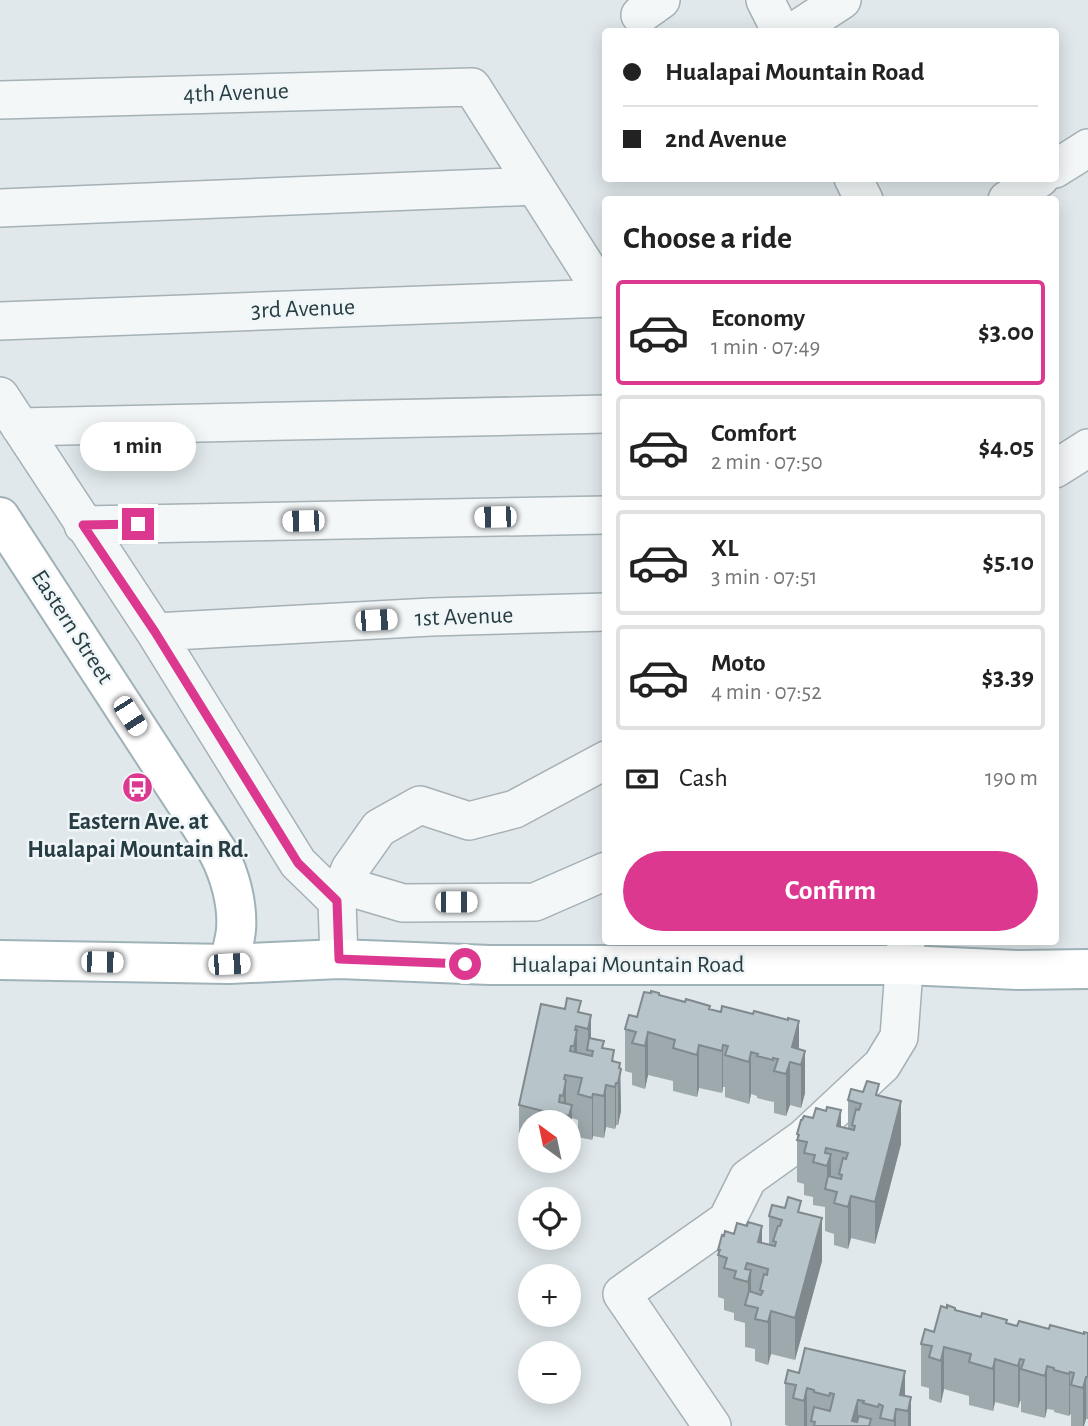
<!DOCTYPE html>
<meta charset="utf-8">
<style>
:root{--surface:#fff;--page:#f6f6f6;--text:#222;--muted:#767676;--line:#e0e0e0;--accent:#dd3890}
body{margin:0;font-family:"Alegreya Sans",sans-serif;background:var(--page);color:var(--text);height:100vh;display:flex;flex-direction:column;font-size:26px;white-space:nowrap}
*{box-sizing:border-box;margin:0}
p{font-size:23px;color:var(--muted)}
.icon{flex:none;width:38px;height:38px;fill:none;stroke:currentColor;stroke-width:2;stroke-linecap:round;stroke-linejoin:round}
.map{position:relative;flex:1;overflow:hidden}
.side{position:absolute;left:602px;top:196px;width:457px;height:749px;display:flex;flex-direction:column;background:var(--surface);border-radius:7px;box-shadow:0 4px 18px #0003}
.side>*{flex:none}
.hud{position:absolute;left:602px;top:28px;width:457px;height:154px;border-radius:7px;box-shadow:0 4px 18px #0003;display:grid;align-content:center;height:154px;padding:0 21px;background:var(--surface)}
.needle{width:46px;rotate:327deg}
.buttons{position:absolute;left:518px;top:1110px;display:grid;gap:14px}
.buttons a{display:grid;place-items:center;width:63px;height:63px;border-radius:50%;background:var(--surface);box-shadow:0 4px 18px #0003;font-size:35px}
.end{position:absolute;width:32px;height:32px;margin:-16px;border:9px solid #dd3890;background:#fff;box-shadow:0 0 0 4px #fff}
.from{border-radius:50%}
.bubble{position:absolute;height:49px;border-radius:24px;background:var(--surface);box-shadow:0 4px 18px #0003;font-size:23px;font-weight:700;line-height:49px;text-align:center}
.car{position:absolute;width:21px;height:42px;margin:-21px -10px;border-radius:9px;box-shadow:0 0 5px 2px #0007;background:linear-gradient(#fff 24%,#345 0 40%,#fff 0 76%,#345 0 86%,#fff 0)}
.hud b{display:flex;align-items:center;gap:24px;height:66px;font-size:26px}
.hud b+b{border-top:2px solid var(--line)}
.hud i{width:18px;height:18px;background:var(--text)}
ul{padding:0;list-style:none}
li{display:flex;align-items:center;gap:21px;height:105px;margin:0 14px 10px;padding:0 7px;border:4px solid var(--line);border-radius:7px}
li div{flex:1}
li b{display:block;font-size:26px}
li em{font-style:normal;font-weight:700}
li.current{border-color:var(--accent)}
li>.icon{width:63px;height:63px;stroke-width:1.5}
h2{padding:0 21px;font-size:32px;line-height:84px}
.pay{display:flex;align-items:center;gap:18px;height:77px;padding:0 21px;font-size:26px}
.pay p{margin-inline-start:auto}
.cta{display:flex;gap:14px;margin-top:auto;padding:14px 21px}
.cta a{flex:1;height:80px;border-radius:42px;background:var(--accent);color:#fff;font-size:28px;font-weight:700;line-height:80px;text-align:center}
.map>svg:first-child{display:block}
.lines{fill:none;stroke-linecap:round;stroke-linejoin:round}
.minor-casing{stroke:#a5b1b6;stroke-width:40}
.major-casing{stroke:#9eb2b8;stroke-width:42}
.minor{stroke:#f3f7f8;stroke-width:37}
.major{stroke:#fff;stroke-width:38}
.wall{fill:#9da9ad}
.shaded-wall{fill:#80898d}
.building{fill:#b7c4c9;stroke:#80898d;stroke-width:2}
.route{stroke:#dd3890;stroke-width:9}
.labels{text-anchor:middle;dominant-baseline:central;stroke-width:5;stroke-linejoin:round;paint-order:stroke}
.street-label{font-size:24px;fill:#273d44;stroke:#f0f6f8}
.poi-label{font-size:24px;font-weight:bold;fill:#273d44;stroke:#f0f6f8}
</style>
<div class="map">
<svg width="1088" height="1426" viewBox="0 0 1088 1426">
<rect width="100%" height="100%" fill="#e0e8eb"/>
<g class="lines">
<defs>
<path id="minor" d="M 765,0 L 781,32
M 640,15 L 661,0
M 793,32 L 842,0
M 0,100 L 472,87 L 606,298
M 1055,169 L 1088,148
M 853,178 L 864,200
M 1007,200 L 1040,178
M 0,208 L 535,186
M 0,321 L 606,298
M 0,396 L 155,632 L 298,863 L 337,901
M 20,427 L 606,414
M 1055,469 L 1088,448
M 83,525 L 606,515
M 155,632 L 431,617 L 606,612
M 342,885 L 403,903 L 535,902 L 606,871
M 339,959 L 337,901 L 350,869 L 379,828 L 420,805 L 469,821 L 515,809 L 606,760
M 712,1426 L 622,1294 L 727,1220 L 748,1178 L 804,1138 L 882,1065 L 899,1037 L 906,942"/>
<path id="major" d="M 0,517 L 218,852 C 230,875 238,904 236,930 C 235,941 231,953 229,964
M 0,960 L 229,964 L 339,959 L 490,965 L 905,965 L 1018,970 L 1088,969"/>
</defs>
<use href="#minor" class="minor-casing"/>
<use href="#major" class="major-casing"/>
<use href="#minor" class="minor"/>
<use href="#major" class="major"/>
</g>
<path class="wall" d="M 659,996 L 710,1009 L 799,1049 L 805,1093 L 801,1108 L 790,1105 L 786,1116 L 774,1113 L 774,1101 L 773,1102 L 757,1098 L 757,1096 L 751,1094 L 749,1104 L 725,1097 L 725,1087 L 723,1087 L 722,1093 L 699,1088 L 697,1097 L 673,1091 L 673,1081 L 648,1075 L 645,1089 L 632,1085 L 632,1073 L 625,1071 L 625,1029 Z
M 581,1013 L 591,1015 L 591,1038 L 604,1048 L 620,1068 L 621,1111 L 618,1125 L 616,1125 L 615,1129 L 606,1127 L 604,1138 L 593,1136 L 592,1140 L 578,1137 L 578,1120 L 572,1118 L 572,1147 L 569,1158 L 569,1122 L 530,1122 L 530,1150 L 519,1147 L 519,1105 Z
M 879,1096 L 901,1144 L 875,1244 L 851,1238 L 848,1249 L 834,1245 L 834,1234 L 825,1231 L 825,1207 L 813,1205 L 813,1197 L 804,1195 L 804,1184 L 797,1182 L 797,1134 L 813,1118 L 848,1129 L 848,1100 Z
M 541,1160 L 555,1160 L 554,1167 L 541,1164 Z
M 801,1213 L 822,1261 L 795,1360 L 771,1354 L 768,1365 L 755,1361 L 755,1349 L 745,1347 L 745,1323 L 734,1320 L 734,1313 L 724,1310 L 724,1299 L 718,1297 L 718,1250 L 724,1236 L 734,1234 L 769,1245 L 769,1216 Z
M 955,1310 L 1017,1326 L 1049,1329 L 1084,1334 L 1088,1333 L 1088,1419 L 1086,1419 L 1084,1426 L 1071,1426 L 1071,1415 L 1070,1414 L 1069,1416 L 1054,1412 L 1054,1410 L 1047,1409 L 1045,1418 L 1021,1412 L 1021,1401 L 1020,1401 L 1018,1408 L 995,1402 L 993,1411 L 969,1405 L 969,1396 L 944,1389 L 941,1403 L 929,1399 L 929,1388 L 921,1386 L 921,1344 Z
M 785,1383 L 905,1396 L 911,1426 L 789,1426 L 785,1425 Z"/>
<path class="shaded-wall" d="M 591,1015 L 591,1051 L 588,1050 L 588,1029 Z
M 799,1021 L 799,1063 L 792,1047 Z
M 576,1026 L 576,1038 L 577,1030 L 577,1073 L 574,1077 L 574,1046 Z
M 648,1032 L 648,1075 L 645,1089 L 645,1046 Z
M 699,1045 L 699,1088 L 697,1097 L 697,1055 Z
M 723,1045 L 723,1087 L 722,1093 L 722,1051 Z
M 805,1051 L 805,1093 L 801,1108 L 801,1065 Z
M 751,1052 L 751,1094 L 749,1104 L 749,1062 Z
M 790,1062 L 790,1105 L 786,1116 L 786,1074 Z
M 620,1063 L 621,1111 L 618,1125 L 618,1083 Z
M 565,1075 L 565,1088 L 566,1080 L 566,1115 L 563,1115 Z
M 616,1083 L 616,1125 L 615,1129 L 615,1087 Z
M 606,1085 L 606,1127 L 604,1138 L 604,1096 Z
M 593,1094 L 593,1136 L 592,1140 L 592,1098 Z
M 901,1101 L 901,1144 L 875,1244 L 875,1202 Z
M 572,1105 L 572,1147 L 569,1158 L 569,1116 Z
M 841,1110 L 841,1152 L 837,1126 Z
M 831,1154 L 831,1190 L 827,1190 L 827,1166 Z
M 851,1196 L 851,1238 L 848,1249 L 848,1207 Z
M 822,1218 L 822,1261 L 795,1360 L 795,1318 Z
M 762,1226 L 762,1268 L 758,1242 Z
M 751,1270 L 751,1306 L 748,1305 L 748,1282 Z
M 771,1311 L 771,1354 L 768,1365 L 768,1322 Z
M 944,1347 L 944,1389 L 941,1403 L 941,1361 Z
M 995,1359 L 995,1402 L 993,1411 L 993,1369 Z
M 1020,1359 L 1020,1401 L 1018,1408 L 1018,1366 Z
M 1047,1366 L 1047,1409 L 1045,1418 L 1045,1376 Z
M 905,1371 L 905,1411 L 900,1395 Z
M 1070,1372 L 1070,1414 L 1069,1416 L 1069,1374 Z
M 1086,1377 L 1086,1419 L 1084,1426 L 1083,1426 L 1083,1388 Z
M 807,1388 L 807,1426 L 804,1426 L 804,1401 Z
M 911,1397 L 911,1426 L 908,1426 L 908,1411 Z
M 858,1400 L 858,1426 L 852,1421 Z
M 896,1409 L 896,1426 L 894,1426 L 894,1421 Z"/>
<path class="building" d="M 651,991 L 659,993 L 659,995 L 685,1002 L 686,999 L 710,1006 L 709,1009 L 721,1012 L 722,1006 L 753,1014 L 754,1011 L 788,1020 L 788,1018 L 799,1021 L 792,1047 L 805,1051 L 801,1065 L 790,1062 L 786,1074 L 774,1071 L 778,1059 L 773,1058 L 773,1060 L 757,1056 L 758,1054 L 751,1052 L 749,1062 L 725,1055 L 728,1046 L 723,1045 L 722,1051 L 699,1045 L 697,1055 L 673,1048 L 675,1040 L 648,1032 L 645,1046 L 632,1043 L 636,1032 L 625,1029 L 629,1015 L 637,1017 L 644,992 L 651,993 Z
M 567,998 L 581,1001 L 578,1012 L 591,1015 L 588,1029 L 576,1026 L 575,1030 L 577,1030 L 574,1046 L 571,1046 L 570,1051 L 592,1056 L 593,1051 L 587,1050 L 589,1038 L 604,1041 L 602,1048 L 614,1050 L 612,1061 L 620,1063 L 619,1068 L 621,1069 L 618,1083 L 616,1083 L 615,1087 L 606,1085 L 604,1096 L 593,1094 L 592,1098 L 578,1094 L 582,1078 L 565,1075 L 564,1079 L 566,1080 L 563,1096 L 560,1095 L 559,1102 L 572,1105 L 569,1116 L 556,1113 L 555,1122 L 541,1122 L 543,1111 L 519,1105 L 541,1004 L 565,1009 Z
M 867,1081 L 879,1084 L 876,1095 L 901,1101 L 875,1202 L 851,1196 L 848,1207 L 834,1203 L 837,1192 L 825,1189 L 828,1176 L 841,1179 L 842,1175 L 839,1174 L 843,1158 L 846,1159 L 848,1153 L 826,1148 L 825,1153 L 831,1154 L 827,1166 L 813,1162 L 815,1155 L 804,1153 L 807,1142 L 797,1140 L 799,1135 L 797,1134 L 801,1120 L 802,1120 L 804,1116 L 813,1118 L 816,1108 L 826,1111 L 827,1107 L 841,1110 L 837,1126 L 854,1130 L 855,1126 L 852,1125 L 856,1109 L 859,1110 L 861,1104 L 848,1100 L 851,1089 L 863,1092 Z
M 788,1197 L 801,1201 L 798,1212 L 822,1218 L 795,1318 L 771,1311 L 768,1322 L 755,1319 L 758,1308 L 745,1305 L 749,1291 L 761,1295 L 763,1291 L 760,1290 L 764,1274 L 767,1275 L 768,1269 L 747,1263 L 745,1269 L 751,1270 L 748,1282 L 734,1278 L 736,1271 L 724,1268 L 727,1258 L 718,1255 L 720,1250 L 718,1250 L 722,1235 L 724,1236 L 725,1231 L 734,1234 L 737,1223 L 747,1226 L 748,1222 L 762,1226 L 758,1242 L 775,1246 L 776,1242 L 773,1241 L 778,1226 L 780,1226 L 782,1220 L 769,1216 L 772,1205 L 785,1208 Z
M 947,1305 L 955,1308 L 955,1310 L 981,1317 L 982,1313 L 1007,1320 L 1006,1323 L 1017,1326 L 1019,1321 L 1049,1329 L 1050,1325 L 1084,1334 L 1084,1332 L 1088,1333 L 1088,1377 L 1086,1377 L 1083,1388 L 1071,1385 L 1074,1373 L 1070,1372 L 1069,1374 L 1054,1370 L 1054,1368 L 1047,1366 L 1045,1376 L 1021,1369 L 1024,1360 L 1020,1359 L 1018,1366 L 995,1359 L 993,1369 L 969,1362 L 971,1354 L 944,1347 L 941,1361 L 929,1357 L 932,1346 L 921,1344 L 925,1329 L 934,1332 L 941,1306 L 947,1308 Z
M 805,1348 L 905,1371 L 900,1395 L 911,1397 L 908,1411 L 896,1409 L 894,1421 L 880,1418 L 883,1406 L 879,1404 L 878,1407 L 863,1403 L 864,1401 L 858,1400 L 852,1421 L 857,1422 L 859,1416 L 871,1419 L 869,1426 L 814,1426 L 815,1422 L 811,1421 L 814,1407 L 830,1411 L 834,1394 L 830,1393 L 829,1396 L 814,1392 L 814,1390 L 807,1388 L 804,1401 L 793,1398 L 796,1385 L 785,1383 L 788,1370 L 799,1373 Z"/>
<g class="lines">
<path class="route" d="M 138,524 L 83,525 L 155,632 L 298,863 L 337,901 L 339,959 L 465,964"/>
</g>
<defs>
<symbol id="bus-disc" viewBox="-11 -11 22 22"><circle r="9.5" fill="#dd3890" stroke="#f0f6f8"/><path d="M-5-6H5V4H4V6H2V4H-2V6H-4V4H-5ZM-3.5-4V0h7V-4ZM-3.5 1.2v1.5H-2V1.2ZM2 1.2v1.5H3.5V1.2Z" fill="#fff"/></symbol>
</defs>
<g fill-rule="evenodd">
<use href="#bus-disc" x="120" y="770" width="35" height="35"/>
</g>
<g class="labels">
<g class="street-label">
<text transform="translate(236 93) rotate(-2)">4th Avenue</text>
<text transform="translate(303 309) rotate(-2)">3rd Avenue</text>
<text transform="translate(464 617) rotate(-2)">1st Avenue</text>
<text transform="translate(72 627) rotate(57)">Eastern Street</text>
<text x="628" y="965">Hualapai Mountain Road</text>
</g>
<g class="poi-label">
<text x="138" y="822">Eastern Ave. at<tspan x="138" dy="28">Hualapai Mountain Rd.</tspan></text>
</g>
</g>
</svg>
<div class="buttons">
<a><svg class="needle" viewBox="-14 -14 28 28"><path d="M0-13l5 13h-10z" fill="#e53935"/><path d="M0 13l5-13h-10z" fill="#767676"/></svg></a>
<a><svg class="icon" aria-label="locate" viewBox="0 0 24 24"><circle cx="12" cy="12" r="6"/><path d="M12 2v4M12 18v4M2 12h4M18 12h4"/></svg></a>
<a>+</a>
<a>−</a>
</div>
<i class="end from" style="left:465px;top:964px"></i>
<i class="end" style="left:138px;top:524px"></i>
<div class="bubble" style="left:80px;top:422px;width:116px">1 min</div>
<i class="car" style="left:495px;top:517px;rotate:269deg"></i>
<i class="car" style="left:303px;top:521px;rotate:269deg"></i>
<i class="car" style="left:376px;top:620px;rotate:87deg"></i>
<i class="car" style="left:130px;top:716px;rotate:147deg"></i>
<i class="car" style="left:456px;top:902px;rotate:90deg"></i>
<i class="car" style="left:102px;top:962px;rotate:91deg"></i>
<i class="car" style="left:229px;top:964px;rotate:87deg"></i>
<div class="hud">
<b><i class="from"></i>Hualapai Mountain Road</b>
<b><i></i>2nd Avenue</b>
</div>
<section class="side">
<h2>Choose a ride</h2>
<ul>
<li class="current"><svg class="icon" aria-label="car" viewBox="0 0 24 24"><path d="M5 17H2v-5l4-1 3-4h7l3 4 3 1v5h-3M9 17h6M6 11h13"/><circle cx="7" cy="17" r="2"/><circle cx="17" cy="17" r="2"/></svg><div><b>Economy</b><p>1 min · 07:49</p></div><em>$3.00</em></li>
<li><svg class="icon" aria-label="car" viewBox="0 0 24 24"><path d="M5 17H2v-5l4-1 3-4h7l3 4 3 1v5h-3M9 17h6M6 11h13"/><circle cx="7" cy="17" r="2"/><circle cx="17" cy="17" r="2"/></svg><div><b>Comfort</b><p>2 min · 07:50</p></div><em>$4.05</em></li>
<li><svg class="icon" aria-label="car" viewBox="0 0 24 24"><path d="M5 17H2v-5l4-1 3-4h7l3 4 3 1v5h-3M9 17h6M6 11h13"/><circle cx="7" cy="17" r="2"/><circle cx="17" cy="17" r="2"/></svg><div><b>XL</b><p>3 min · 07:51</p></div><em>$5.10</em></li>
<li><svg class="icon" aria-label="car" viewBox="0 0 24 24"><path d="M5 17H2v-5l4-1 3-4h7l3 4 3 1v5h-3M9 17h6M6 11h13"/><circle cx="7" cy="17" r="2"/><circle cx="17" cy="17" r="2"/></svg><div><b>Moto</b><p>4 min · 07:52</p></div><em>$3.39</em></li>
</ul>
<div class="pay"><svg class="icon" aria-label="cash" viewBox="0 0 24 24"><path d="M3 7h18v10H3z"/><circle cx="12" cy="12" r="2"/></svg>Cash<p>190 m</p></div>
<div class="cta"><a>Confirm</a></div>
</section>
</div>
